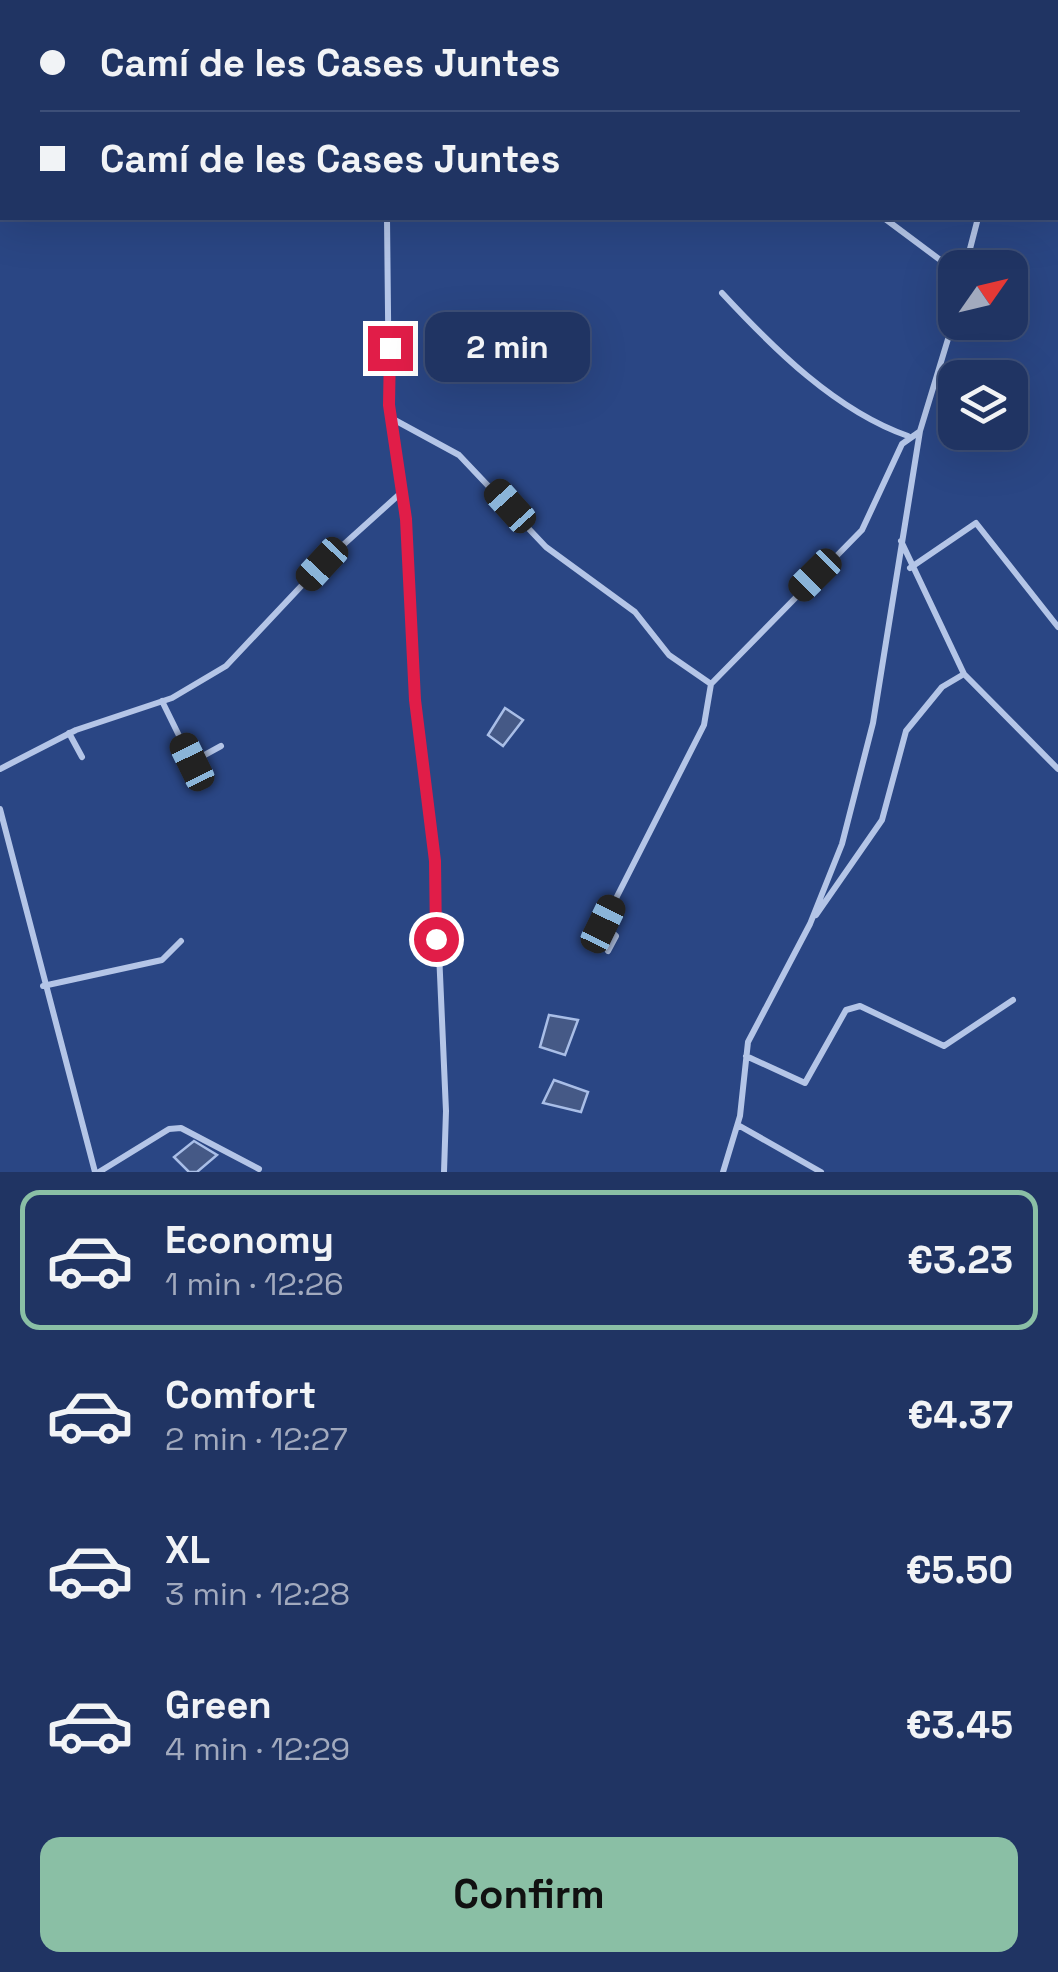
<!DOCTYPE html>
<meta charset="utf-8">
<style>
:root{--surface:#203463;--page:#283c69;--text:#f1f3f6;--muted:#a2aabe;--line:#3d4f78;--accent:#8abfa5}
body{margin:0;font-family:"Space Grotesk",sans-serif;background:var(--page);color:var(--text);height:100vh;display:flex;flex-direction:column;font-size:38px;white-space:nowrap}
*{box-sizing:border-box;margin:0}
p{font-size:32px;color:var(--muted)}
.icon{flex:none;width:55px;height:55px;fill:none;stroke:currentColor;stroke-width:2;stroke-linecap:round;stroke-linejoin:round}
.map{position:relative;height:1172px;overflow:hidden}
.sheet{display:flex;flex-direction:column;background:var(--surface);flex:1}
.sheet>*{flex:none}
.top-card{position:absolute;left:0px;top:0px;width:1060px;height:220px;box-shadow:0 10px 40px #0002,0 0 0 2px var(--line);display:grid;align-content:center;height:220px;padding:0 40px;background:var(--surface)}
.needle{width:65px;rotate:56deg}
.controls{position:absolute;left:938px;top:250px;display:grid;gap:20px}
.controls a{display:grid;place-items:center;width:90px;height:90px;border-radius:20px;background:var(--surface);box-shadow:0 10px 40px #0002,0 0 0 2px var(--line);font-size:50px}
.end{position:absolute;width:45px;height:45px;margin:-22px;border:12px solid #e11d48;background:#fff;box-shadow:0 0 0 5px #fff}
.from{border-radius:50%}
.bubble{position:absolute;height:70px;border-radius:20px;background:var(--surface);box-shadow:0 10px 40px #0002,0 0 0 2px var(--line);font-size:32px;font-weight:800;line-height:70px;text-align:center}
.car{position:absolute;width:30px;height:60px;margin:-30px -15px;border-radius:12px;box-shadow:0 0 8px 2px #0007;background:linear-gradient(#222 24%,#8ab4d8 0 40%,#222 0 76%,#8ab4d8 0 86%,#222 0)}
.top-card b{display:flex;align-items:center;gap:35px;height:95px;font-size:38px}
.top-card b+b{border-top:2px solid var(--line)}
.top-card i{width:25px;height:25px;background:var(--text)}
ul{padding:18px 0 0;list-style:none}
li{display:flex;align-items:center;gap:30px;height:140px;margin:0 20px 15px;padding:0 20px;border:5px solid transparent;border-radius:20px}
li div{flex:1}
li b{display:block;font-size:38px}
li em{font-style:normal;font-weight:800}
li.selected{border-color:var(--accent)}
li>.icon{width:90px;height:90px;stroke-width:1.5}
.action{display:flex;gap:20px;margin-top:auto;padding:20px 40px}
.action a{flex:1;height:115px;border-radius:20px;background:var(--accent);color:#111;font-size:40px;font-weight:800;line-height:115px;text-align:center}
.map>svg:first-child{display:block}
.water{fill:#455986;stroke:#a9bee7;stroke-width:2.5}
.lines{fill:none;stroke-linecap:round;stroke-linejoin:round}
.street{stroke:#b4c5e7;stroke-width:6}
.route{stroke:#e11d48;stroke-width:12}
</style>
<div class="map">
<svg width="1058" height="1172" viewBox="0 0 1058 1172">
<rect width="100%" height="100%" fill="#2a4684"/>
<path class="water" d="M 505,708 L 523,720 L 503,746 L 488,735 Z
M 549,1015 L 578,1020 L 565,1055 L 540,1047 Z
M 554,1080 L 588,1092 L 581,1112 L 543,1103 Z
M 194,1141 L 217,1155 L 197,1172 L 189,1172 L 174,1157 Z"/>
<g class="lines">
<path class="street" d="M 106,2 L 106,0
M 388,2 L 388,0
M 1058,41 L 1058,40
M 387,218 L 389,405 L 406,519 L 415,700 L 435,861 L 446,1111 L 444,1172
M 884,218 L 955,271
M 965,268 L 978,218
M 722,293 C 773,348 836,411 908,436
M 939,380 L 955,395
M 391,418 L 459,455 L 546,547 L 635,612 L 669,655 L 711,684
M 999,432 L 1011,443
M 901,541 L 964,674 L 1058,769
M 910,568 L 976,523 L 1058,627
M 162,701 L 192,762 L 221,746
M 69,733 L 82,757
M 0,769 L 76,730 L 172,698 L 226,666 L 322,564 L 403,491
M 0,809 L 95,1172
M 816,915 L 882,820 L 906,731 L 942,687 L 964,674
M 608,951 L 616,936 L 603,924 L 704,725 L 711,684 L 862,530 L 902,444 L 919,432
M 43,986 L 162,960 L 181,941
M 746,1056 L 805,1083 L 846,1010 L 860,1006 L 944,1046 L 1013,1000
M 738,1125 L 821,1172
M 99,1172 L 169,1129 L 181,1128 L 259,1169
M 723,1172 L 740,1116 L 748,1042 L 810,924 L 842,844 L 873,723 L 920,431 L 955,316"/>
</g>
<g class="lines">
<path class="route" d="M 390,348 L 389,405 L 406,519 L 415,700 L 435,861 L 436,939"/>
</g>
</svg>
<div class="controls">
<a><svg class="needle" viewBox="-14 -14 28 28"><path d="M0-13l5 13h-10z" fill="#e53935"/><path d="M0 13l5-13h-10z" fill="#a2aabe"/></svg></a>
<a><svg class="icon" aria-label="layers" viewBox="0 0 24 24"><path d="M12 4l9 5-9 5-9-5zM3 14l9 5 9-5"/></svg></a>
</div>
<i class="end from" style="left:436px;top:939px"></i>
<i class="end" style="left:390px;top:348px"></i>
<div class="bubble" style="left:425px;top:312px;width:165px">2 min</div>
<i class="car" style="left:510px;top:506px;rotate:318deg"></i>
<i class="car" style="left:322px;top:564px;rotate:223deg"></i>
<i class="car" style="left:815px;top:575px;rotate:225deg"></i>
<i class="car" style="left:192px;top:762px;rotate:334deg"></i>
<i class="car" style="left:603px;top:924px;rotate:26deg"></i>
<div class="top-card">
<b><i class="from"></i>Camí de les Cases Juntes</b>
<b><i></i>Camí de les Cases Juntes</b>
</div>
</div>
<section class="sheet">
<ul>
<li class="selected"><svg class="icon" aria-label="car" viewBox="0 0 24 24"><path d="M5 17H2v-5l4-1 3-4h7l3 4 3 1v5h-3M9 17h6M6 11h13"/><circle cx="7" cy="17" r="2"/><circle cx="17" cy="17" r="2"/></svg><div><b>Economy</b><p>1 min · 12:26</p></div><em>€3.23</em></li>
<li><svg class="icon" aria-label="car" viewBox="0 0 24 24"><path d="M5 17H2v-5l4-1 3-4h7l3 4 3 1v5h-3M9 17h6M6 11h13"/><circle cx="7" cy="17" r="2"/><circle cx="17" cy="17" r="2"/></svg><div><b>Comfort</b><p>2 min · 12:27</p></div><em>€4.37</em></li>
<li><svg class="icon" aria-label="car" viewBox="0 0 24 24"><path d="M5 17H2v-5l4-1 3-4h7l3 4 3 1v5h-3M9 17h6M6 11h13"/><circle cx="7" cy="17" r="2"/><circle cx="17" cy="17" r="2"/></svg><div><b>XL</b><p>3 min · 12:28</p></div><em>€5.50</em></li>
<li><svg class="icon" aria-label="car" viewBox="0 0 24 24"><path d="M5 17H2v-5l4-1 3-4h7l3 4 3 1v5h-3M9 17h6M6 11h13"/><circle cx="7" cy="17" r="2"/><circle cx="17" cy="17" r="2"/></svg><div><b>Green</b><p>4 min · 12:29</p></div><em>€3.45</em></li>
</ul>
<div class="action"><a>Confirm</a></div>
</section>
